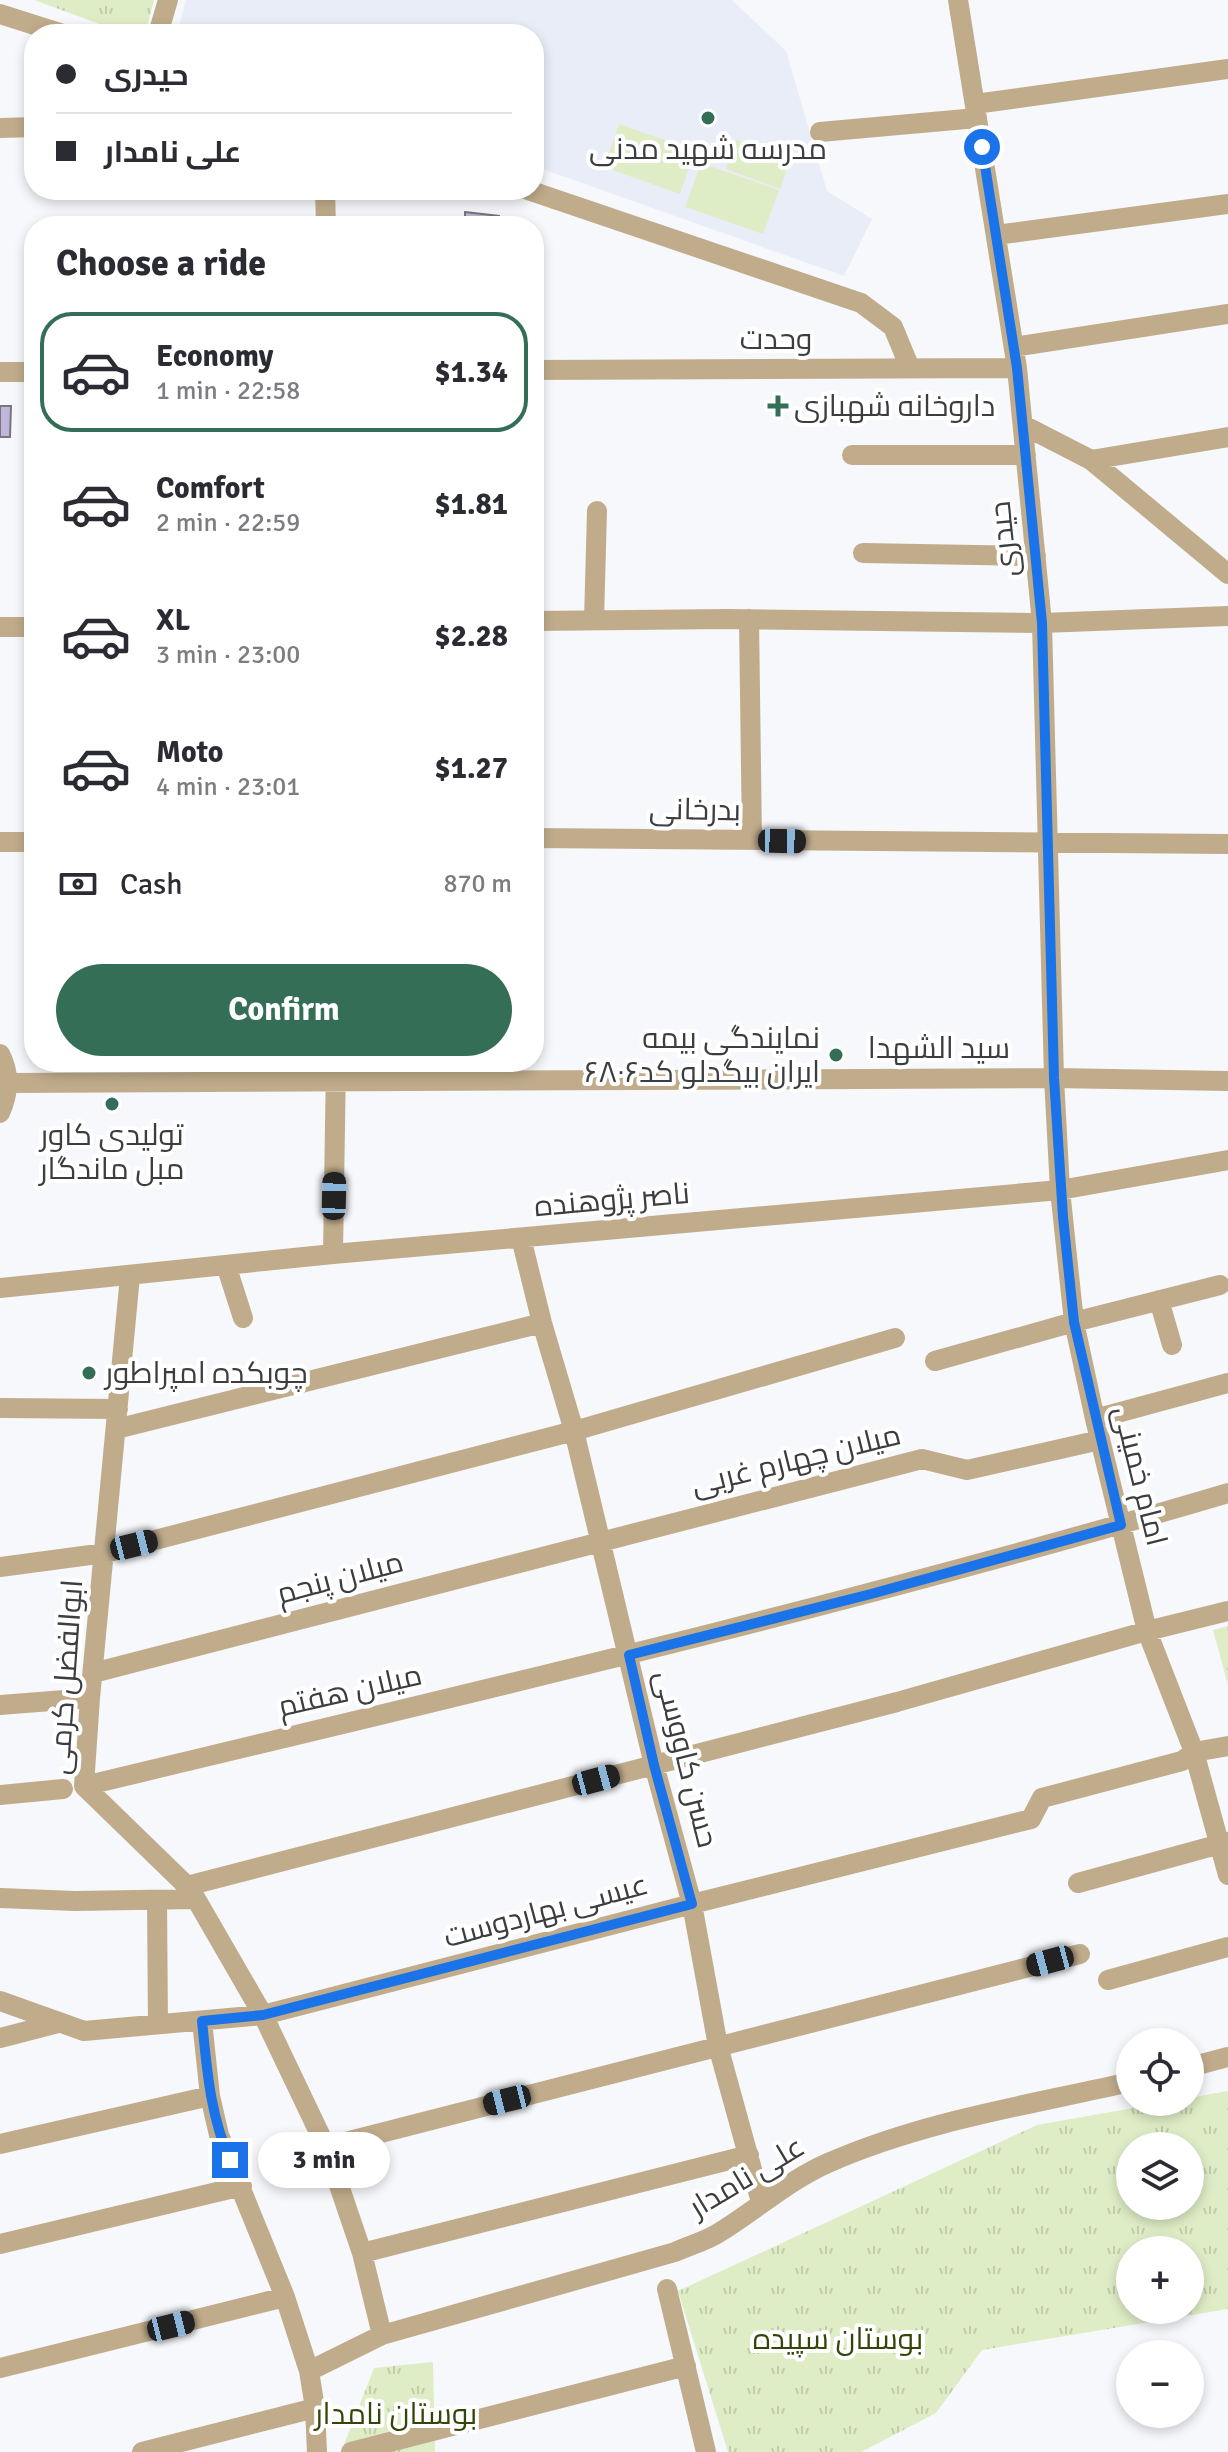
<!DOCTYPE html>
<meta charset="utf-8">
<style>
:root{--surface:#fff;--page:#f7f7f7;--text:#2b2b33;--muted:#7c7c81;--line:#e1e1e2;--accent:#356e56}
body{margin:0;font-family:Signika,Cairo,sans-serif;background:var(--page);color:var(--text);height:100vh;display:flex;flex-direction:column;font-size:30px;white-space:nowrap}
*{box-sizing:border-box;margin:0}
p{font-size:26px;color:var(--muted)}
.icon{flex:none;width:44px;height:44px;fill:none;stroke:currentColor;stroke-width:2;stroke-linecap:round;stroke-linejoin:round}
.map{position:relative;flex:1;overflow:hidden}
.sheet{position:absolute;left:24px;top:216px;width:520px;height:856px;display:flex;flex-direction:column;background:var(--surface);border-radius:32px;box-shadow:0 4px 12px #0003}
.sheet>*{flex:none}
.hud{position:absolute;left:24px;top:24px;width:520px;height:176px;border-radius:32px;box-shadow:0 4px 12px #0003;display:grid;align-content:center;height:176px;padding:0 32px;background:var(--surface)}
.controls{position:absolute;left:1116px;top:2028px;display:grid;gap:16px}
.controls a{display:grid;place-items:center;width:88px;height:88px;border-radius:50%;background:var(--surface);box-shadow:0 4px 12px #0003;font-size:40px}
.end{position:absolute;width:36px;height:36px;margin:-18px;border:10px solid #1a73e8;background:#fff;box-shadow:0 0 0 4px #fff}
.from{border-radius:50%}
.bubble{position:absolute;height:56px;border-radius:28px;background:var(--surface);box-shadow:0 4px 12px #0003;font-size:26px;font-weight:700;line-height:56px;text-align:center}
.car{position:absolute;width:24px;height:48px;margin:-24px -12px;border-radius:10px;box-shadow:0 0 6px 2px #0007;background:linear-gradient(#222 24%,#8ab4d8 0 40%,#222 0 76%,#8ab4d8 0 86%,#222 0)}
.hud b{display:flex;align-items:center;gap:28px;height:76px;font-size:30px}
.hud b+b{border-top:2px solid var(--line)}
.hud i{width:20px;height:20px;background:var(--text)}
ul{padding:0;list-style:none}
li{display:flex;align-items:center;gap:24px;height:120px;margin:0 16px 12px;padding:0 16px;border:4px solid transparent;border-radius:32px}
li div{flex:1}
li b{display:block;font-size:30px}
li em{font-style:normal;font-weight:700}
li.current{border-color:var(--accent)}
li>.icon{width:72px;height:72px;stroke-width:1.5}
h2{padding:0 32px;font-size:36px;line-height:96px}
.pay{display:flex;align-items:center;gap:20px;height:88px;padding:0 32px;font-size:30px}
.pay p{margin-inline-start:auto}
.button{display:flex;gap:16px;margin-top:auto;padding:16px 32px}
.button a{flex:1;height:92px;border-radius:48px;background:var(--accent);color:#fff;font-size:32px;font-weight:700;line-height:92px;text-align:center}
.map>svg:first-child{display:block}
.built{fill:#e8edf8}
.park{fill:url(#park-tufts);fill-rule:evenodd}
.pitch{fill:#dfedc7}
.building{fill:#c0b5db;stroke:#77767a;stroke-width:2}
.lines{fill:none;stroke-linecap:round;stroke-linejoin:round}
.minor{stroke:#c0ac8b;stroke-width:20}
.route{stroke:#1a73e8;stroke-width:10}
.poi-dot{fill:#356e56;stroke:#fff;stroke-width:3}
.labels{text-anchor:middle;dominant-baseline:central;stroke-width:8;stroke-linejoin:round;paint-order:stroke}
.poi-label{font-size:30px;fill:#3c3d3f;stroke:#fff}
.street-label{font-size:30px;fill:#3c3d3f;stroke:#fff}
.park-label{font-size:30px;fill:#354508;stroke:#fff}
</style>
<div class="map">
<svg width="1228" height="2452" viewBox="0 0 1228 2452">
<defs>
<pattern id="park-tufts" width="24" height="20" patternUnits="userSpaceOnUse" patternTransform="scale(2)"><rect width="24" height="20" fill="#dfedc7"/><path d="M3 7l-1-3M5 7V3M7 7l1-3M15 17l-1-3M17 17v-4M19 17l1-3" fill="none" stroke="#c0ccac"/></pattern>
</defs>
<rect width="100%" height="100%" fill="#f6f8fc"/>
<path class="built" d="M 186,0 L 732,0 L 786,51 L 827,191 L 872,219 L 844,276 L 534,166 L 534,34 L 177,34 Z"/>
<path class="park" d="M 34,0 L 154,0 L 145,34 L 127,34 Z
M 1228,1626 L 1228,1685 L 1213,1630 Z
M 1228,2091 L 1228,2309 L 982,2350 L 936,2413 L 861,2452 L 728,2452 L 678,2291 L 1037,2125 L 1167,2102 L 1190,2102 L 1190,2098 ZM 1190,2146 L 1190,2206 L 1130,2206 L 1130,2146 ZM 1190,2250 L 1190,2310 L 1130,2310 L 1130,2250 Z
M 433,2362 L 435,2452 L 341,2452 L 374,2368 Z"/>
<path class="pitch" d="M 619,124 L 695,151 L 680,194 L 604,167 Z
M 736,140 L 790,160 L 780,189 L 726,169 Z
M 701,163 L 779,190 L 763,234 L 685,207 Z"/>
<path class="building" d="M 465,212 L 499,216 L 500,226 L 465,226 Z
M 0,406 L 11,406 L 10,437 L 0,437 Z"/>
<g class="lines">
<path class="minor" d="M 958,0 L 1017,368 L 1042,623 L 1054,1078 L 1060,1190 L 1074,1322 L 1095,1419 L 1147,1631 L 1194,1752 L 1228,1875
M 0,14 L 63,34
M 158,34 L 168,0
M 975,104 L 1228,69
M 0,128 L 34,127
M 820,132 L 977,118
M 325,190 L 326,226
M 528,190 L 861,303 L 893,327 L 910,368
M 996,235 L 1228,204
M 1014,347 L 1228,314
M 534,370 L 1017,368
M 0,372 L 34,372
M 1023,425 L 1091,460 L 1228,574
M 852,455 L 1026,455
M 1091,460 L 1228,437
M 863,553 L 1036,556
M 749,619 L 752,840
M 594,620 L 597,511
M 534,621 L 728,619 L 1042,623 L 1228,616
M 0,627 L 34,627
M 534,838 L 1228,844
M 0,842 L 34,842
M 0,1054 C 10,1073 9,1093 0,1113
M 8,1083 L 1054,1078 L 1228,1081
M 521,1238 L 542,1323 L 574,1431 L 654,1765 L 692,1904 L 718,2046 L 761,2202
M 333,1254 L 336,1062
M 226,1265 L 243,1318
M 130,1276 L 90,1698 L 84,1786 L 187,1886 L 196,1899 L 263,2015 L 326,2147 L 362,2253 L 382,2335
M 0,1288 L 333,1254 L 1060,1190 L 1228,1160
M 1159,1300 L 1172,1345
M 935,1361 L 1074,1322 L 1220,1285
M 0,1408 L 118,1409
M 1095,1419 L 1228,1383
M 116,1429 L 542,1323
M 0,1567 L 105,1553 L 574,1431 L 895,1338
M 93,1673 L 922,1459 L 967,1470 L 1100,1440
M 0,1705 L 90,1698
M 84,1786 C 467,1694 850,1605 1228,1493
M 0,1795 L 63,1789
M 1078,1883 L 1228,1842
M 187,1886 L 897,1702 L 1147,1631 L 1228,1611
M 0,1898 L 75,1901 L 196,1899
M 157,1900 L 158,2025
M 1108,1980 L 1228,1947
M 0,2001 L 84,2031 L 263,2015 L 692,1904 L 1031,1819 L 1042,1798 L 1182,1761 L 1194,1752 L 1228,1746
M 202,2021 L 210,2096 L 219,2135 L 285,2297 L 309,2371 L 315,2408 L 317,2452
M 0,2038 L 58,2023
M 1190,2067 L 1228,2057
M 0,2144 L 210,2096
M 326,2147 L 1080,1954
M 0,2244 L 242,2186
M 362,2253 L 749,2155
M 667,2289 L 706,2452
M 0,2368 L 285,2297
M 309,2371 L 382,2335 L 675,2252 C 690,2245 707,2241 720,2232 C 756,2210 789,2180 828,2163 C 923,2121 1029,2105 1130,2082
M 142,2452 L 315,2408
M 351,2452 L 686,2366"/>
</g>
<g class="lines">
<path class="route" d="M 230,2160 C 210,2115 207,2069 202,2021 L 263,2015 L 692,1904 L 654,1765 L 629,1655 L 871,1594 L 1121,1525 L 1074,1322 L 1063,1217 L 1054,1078 L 1042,623 L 1017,368 L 982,147"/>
</g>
<g class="poi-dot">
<circle cx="708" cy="118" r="8"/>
<path d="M774 394h8v8h8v8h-8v8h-8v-8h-8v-8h8z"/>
<circle cx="836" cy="1055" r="8"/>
<circle cx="112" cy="1104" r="8"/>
<circle cx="89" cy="1373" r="8"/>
</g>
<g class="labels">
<g class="poi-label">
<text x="708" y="149">مدرسه شهید مدنی</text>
<text x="794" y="406" text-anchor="start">داروخانه شهبازی</text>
<text x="820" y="1038" text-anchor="end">نمایندگی بیمه<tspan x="820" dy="34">ایران بیگدلو کد۶۸۰۶</tspan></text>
<text x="112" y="1135">تولیدی کاور<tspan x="112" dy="34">مبل ماندگار</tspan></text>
<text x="105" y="1373" text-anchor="start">چوبکده امپراطور</text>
</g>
<g class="street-label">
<text x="776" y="339">وحدت</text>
<text transform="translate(1004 539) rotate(-96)">حیدری</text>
<text transform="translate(695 810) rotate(1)">بدرخانی</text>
<text x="939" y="1048">سید الشهدا</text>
<text transform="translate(612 1200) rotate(-5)">ناصر پژوهنده</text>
<text transform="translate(796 1460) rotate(-14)">میلان چهارم غربی</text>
<text transform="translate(1140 1476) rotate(76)">امام خمینی</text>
<text transform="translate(340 1578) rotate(-15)">میلان پنجم</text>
<text transform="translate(66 1677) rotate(-86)">ابوالفضل کرمی</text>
<text transform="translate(350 1691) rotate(-13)">میلان هفتم</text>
<text transform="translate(686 1759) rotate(76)">حسن کاووسی</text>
<text transform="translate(546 1911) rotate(-15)">عیسی بهاردوست</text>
<text transform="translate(747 2177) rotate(-31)">علی نامدار</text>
</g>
<g class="park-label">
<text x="838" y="2339">بوستان سپیده</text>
<text x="396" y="2414">بوستان نامدار</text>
</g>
</g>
</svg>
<div class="controls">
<a><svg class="icon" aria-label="locate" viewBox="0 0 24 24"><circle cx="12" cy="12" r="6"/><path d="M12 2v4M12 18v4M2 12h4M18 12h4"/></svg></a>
<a><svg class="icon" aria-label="layers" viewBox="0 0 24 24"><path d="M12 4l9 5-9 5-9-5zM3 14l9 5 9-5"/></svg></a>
<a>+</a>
<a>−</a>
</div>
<i class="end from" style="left:982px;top:147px"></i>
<i class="end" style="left:230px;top:2160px"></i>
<div class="bubble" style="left:258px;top:2132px;width:132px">3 min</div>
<i class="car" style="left:782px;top:841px;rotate:91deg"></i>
<i class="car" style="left:334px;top:1196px;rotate:1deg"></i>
<i class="car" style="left:134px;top:1545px;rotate:76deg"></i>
<i class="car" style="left:596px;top:1780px;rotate:75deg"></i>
<i class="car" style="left:1050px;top:1961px;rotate:255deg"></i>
<i class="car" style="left:507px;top:2100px;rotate:256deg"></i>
<i class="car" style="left:171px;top:2326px;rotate:76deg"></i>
<div class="hud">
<b><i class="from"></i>حیدری</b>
<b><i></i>علی نامدار</b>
</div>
<section class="sheet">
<h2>Choose a ride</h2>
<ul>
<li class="current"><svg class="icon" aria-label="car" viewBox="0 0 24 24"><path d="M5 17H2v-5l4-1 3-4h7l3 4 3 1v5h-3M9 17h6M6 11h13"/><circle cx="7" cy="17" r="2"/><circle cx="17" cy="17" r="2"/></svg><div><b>Economy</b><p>1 min · 22:58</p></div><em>$1.34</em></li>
<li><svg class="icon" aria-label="car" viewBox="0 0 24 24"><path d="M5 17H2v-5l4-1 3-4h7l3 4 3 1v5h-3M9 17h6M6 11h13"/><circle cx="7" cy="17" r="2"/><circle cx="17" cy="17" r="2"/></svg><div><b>Comfort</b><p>2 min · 22:59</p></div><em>$1.81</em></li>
<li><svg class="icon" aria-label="car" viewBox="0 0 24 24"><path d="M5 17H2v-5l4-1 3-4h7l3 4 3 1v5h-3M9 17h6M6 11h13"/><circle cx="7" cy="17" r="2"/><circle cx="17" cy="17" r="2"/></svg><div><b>XL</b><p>3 min · 23:00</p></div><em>$2.28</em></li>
<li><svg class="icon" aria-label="car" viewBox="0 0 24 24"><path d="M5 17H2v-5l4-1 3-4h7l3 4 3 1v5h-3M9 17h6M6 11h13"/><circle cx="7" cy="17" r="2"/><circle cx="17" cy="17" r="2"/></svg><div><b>Moto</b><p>4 min · 23:01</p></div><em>$1.27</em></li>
</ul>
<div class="pay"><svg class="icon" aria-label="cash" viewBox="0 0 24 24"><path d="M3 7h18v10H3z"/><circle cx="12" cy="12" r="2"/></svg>Cash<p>870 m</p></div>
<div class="button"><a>Confirm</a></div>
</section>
</div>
